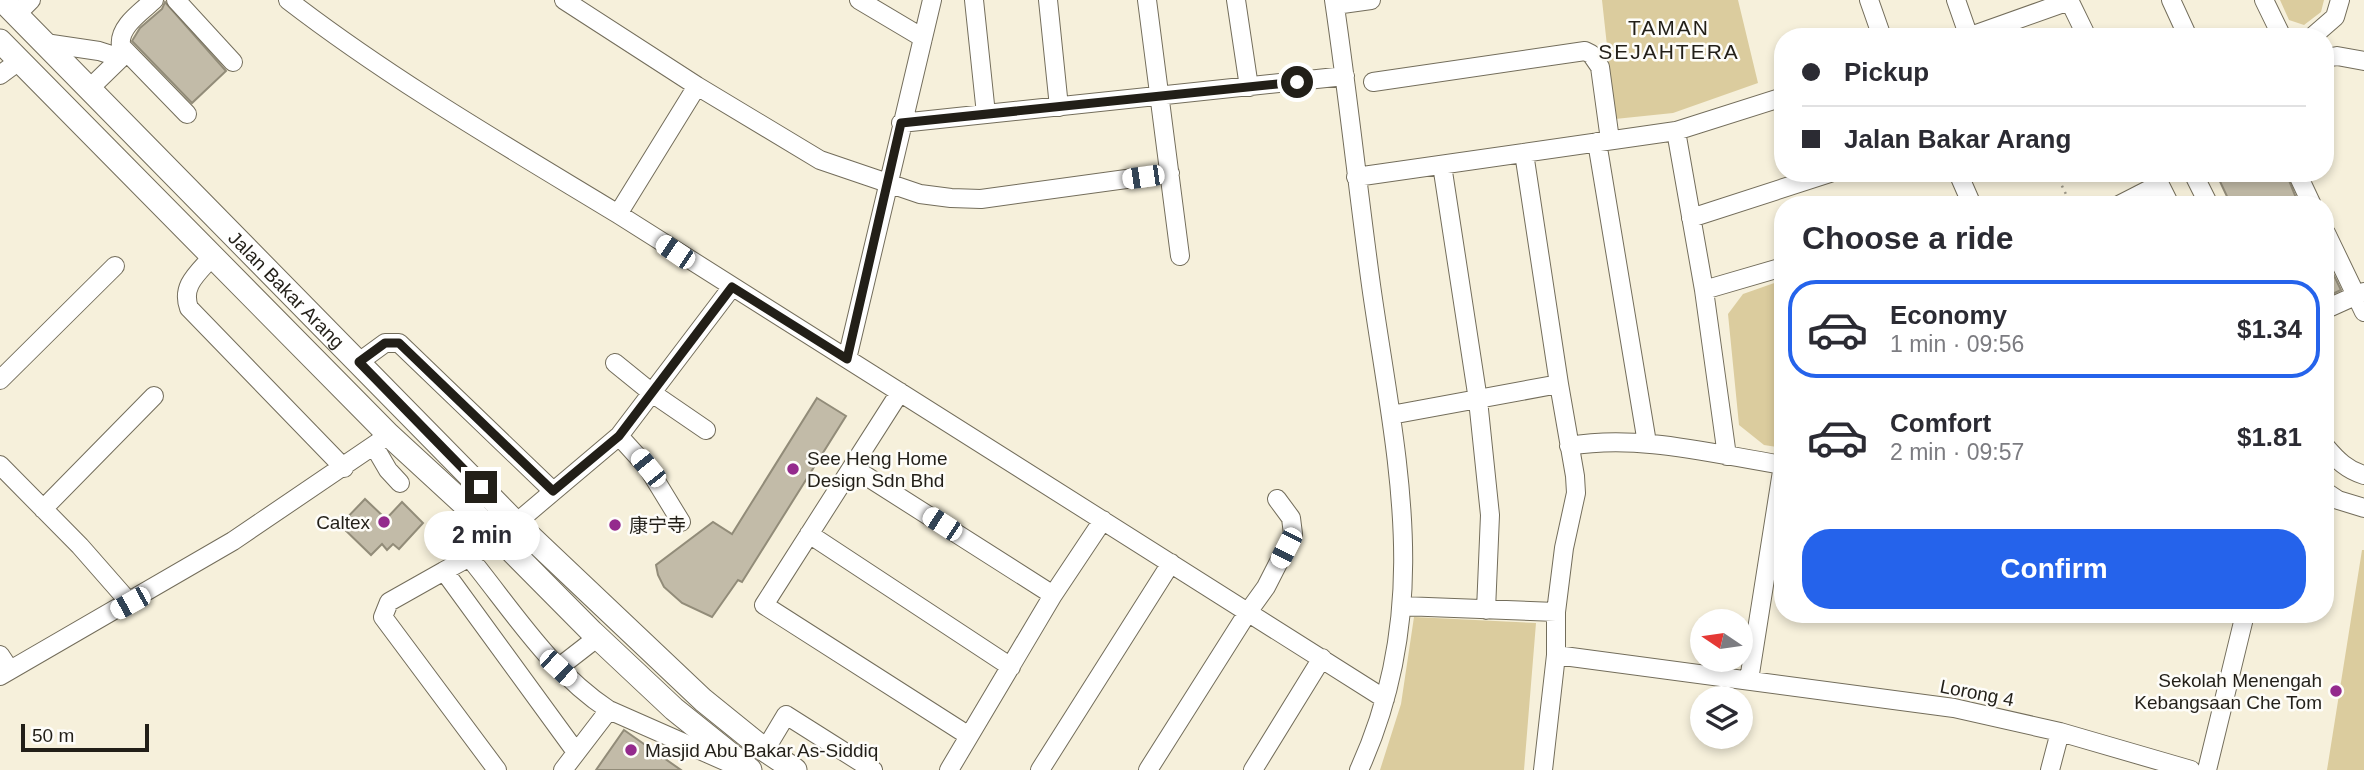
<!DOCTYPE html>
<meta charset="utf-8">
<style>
:root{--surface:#fff;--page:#f2f2f3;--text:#2b2b33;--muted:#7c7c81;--line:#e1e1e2;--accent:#2563eb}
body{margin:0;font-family:Arial,"Noto Sans SC",sans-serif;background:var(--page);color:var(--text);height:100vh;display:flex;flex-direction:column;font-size:26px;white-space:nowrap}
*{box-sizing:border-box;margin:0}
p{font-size:23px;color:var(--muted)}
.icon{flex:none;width:38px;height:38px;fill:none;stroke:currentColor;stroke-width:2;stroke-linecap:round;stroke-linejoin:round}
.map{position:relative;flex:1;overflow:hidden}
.sheet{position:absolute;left:1774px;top:196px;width:560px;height:427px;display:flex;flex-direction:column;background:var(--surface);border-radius:28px;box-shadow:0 4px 10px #0003}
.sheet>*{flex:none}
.guide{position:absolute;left:1774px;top:28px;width:560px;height:154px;border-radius:28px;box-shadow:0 4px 10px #0003;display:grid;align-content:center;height:154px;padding:0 28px;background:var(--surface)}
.needle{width:46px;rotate:283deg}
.fabs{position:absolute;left:1690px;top:609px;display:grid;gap:14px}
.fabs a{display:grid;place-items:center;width:63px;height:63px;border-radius:50%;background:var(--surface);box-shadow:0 4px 10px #0003;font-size:35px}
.scale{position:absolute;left:21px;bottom:18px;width:128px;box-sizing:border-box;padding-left:7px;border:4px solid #221f18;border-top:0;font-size:19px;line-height:24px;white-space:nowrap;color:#221f18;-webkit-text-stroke:5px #fefdf9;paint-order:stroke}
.end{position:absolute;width:32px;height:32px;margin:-16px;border:9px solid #221f18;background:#fff;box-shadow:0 0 0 4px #fff}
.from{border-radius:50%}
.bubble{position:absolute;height:49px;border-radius:24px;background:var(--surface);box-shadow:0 4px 10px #0003;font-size:23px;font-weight:600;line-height:49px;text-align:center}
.car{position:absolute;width:21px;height:42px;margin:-21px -10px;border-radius:9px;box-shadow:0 0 5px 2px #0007;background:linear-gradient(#fff 24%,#345 0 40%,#fff 0 76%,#345 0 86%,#fff 0)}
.guide b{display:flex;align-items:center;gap:24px;height:66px;font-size:26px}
.guide b+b{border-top:2px solid var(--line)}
.guide i{width:18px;height:18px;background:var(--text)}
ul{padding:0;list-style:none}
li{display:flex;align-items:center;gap:21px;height:98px;margin:0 14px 10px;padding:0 14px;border:4px solid transparent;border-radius:28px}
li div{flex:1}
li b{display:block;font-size:26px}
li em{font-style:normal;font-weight:600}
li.selected{border-color:var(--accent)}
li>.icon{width:63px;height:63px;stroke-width:1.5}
h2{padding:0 28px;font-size:32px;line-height:84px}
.cta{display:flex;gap:14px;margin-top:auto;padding:14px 28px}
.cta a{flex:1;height:80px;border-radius:28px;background:var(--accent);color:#fff;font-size:28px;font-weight:600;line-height:80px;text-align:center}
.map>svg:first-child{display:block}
.green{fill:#dbcc9e}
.building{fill:#c2bba8;stroke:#928c79;stroke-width:2}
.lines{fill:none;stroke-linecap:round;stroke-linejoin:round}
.minor-casing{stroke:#736d5b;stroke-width:20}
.major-casing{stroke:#736d5b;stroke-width:25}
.path{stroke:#9d9889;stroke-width:2.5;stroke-dasharray:2 5;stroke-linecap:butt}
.minor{stroke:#fff;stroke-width:18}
.major{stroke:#fff;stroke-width:23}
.route{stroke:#221f18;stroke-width:9}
.poi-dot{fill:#942a8d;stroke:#fefdf9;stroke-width:2.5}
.labels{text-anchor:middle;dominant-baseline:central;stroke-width:5;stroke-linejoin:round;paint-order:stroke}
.street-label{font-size:19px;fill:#221f18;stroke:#fefdf9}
.poi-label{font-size:19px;fill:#221f18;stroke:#fefdf9;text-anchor:start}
.neighbourhood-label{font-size:21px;letter-spacing:2px;fill:#221f18;stroke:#fefdf9}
</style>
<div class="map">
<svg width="2364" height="770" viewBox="0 0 2364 770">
<rect width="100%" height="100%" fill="#f6f0db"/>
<path class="green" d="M 1602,0 L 1738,0 L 1758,83 L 1673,113 L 1615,119 Z
M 2280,0 L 2324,0 L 2321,12 L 2304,25 L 2289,20 Z
M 1783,280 L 1783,448 L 1764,445 L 1739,425 L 1728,314 L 1743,294 Z
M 2362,550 L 2364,550 L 2364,770 L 2327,770 Z
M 1414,617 L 1536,623 L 1524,770 L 1380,770 L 1401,704 Z"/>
<path class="building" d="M 165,2 L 226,71 L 192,103 L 132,41 L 140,28 L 162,9 Z
M 2216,173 L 2286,173 L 2299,205 L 2231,205 Z
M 2326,259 L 2341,290 L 2326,297 Z
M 817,398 L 846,416 L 742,582 L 738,580 L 712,617 L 682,603 L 664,587 L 658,575 L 656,565 L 713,522 L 732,534 Z
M 365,499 L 386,519 L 402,502 L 423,523 L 399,549 L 393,544 L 387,550 L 382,544 L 371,555 L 340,525 Z
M 624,730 L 681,770 L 596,770 Z"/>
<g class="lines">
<defs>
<path id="minor" d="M 154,0 C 141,12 118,27 121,46 L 187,114
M 176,0 L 233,62
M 288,0 C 392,80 506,146 618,214 L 1385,699
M 564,0 L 697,86 L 820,160 L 920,194 L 951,198 L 981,199 L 1170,173
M 859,0 L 923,38
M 974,0 L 986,114
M 1048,0 L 1059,107
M 1147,0 L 1180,256
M 1236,0 L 1249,87
M 1334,0 C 1348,95 1358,190 1371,285 C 1395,455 1435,604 1359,770
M 1869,0 L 1882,37
M 1956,0 L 1969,37
M 2069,0 L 2087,37
M 2171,0 L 2188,37
M 2264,0 L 2282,37
M 1335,5 L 1371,0
M 17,14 L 31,0
M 1968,37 L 2069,1
M 2312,37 L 2335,17 L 2340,0
M 45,43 L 99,51 L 121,58
M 2326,58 L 2337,56 L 2364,61
M 0,75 L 19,61
M 1373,82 L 1585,51 L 1591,54 L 1600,67 L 1610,140
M 90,88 L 126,53
M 901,123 L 1345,76
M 1676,131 L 1704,290 L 1727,456
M 1597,142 L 1647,443
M 1524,153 L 1559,384 L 1575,476 L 1576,493 L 1564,548 L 1556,612 L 1556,655 L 1543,770
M 1442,165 L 1478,400 L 1490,515 L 1486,610
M 1958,173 L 1972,205
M 2154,173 L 2170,205
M 2193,173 L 2209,205
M 2297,173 L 2312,205
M 1356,177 L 1676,131 L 1783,97
M 2119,205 L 2160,184
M 618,214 L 697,86
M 1691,218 L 1830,173
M 2326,233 L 2364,312
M 211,258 C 197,274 181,286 189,308 L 344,468
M 1704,290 L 1783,267
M 2326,309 L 2364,292
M 847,359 L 932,0
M 359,362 L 385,343 L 399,343 L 553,491
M 615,363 L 652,393 L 706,430
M 0,380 L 115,266
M 900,392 L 764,605 L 969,736
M 1391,415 L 1559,384
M 619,436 L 648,468 L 681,522
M 374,446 L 388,470 L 400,483
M 1569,446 C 1640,434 1713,454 1783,465
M 2326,447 C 2337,460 2347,470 2364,475
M 0,465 L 80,546 L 130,603
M 852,467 L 1053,595
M 2326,492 L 2338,500 L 2364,508
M 43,509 L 154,396
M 516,523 L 619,436 L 732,287
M 809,534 L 1011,667
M 501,540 L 444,571 L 576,752
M 469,557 C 512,610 551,672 609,710
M 444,571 L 389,602 L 383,617 L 497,770
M 1402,606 L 1556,612
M 0,655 L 10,670
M 1556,655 L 1954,708 L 2060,732 L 2191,770
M 558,668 L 598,637
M 0,676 L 233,541 L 389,435
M 1749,680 L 1783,465
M 765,750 L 786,715 L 873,770
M 563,770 L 609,710 L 736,766
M 949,770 L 1053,595 L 1103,520
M 1040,770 L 1171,563
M 1148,770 L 1248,612 L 1266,587 L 1293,534 L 1291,518 L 1277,499
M 1253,770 L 1322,658
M 2050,770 L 2060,732
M 2207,770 L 2245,614"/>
<g id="major">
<path id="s1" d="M 2,0 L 516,523 L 703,700 L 765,750 L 795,770"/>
<path d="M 0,41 L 389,435 L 477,516 L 592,632 L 674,709 L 750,770"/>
</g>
</defs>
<use href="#minor" class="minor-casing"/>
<use href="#major" class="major-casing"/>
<path class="path" d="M 2056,173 L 2071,205"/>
<use href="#minor" class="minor"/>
<use href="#major" class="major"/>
</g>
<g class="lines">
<path class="route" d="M 481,487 L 359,362 L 385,343 L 399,343 L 553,491 L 619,436 L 732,287 L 847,359 L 901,123 L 1297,82"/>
</g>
<g class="poi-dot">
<circle cx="793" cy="469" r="7"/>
<circle cx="384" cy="522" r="7"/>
<circle cx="615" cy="525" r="7"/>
<circle cx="2336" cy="691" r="7"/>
<circle cx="631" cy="750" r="7"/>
</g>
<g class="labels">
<g class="street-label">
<text stroke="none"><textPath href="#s1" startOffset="406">Jalan Bakar Arang</textPath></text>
<text transform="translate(1977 693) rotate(11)">Lorong 4</text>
</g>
<g class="poi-label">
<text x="807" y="458">See Heng Home<tspan x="807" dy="22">Design Sdn Bhd</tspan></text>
<text x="370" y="522" text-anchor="end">Caltex</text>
<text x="629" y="525">康宁寺</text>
<text x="2322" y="680" text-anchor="end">Sekolah Menengah<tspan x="2322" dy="22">Kebangsaan Che Tom</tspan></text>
<text x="645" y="750">Masjid Abu Bakar As-Siddiq</text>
</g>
<g class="neighbourhood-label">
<text x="1669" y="27">TAMAN<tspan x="1669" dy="24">SEJAHTERA</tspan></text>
</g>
</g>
</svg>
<div class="fabs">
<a><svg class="needle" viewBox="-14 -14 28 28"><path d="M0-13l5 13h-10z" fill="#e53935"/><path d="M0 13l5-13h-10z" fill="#7c7c81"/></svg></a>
<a><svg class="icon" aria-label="layers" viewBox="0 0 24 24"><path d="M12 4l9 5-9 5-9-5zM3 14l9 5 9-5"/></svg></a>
</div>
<div class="scale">50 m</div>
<i class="end from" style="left:1297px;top:82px"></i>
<i class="end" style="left:481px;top:487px"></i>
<div class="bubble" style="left:424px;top:511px;width:116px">2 min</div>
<i class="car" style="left:1143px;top:177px;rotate:262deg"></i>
<i class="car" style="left:675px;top:252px;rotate:304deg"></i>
<i class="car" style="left:648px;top:468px;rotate:321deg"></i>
<i class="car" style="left:942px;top:524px;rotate:303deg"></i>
<i class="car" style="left:1286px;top:548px;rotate:207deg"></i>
<i class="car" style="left:130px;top:603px;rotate:241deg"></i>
<i class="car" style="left:558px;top:668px;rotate:133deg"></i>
<div class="guide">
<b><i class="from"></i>Pickup</b>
<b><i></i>Jalan Bakar Arang</b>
</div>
<section class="sheet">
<h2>Choose a ride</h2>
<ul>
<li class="selected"><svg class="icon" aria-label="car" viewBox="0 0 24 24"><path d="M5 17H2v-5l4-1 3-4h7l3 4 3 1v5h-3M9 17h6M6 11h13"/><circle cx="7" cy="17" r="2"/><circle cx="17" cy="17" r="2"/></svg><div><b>Economy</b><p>1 min · 09:56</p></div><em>$1.34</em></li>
<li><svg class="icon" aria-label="car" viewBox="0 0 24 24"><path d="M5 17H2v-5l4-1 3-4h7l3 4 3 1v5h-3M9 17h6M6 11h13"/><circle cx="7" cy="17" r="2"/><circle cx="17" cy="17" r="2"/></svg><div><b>Comfort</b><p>2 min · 09:57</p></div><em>$1.81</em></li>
</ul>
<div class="cta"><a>Confirm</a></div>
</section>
</div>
